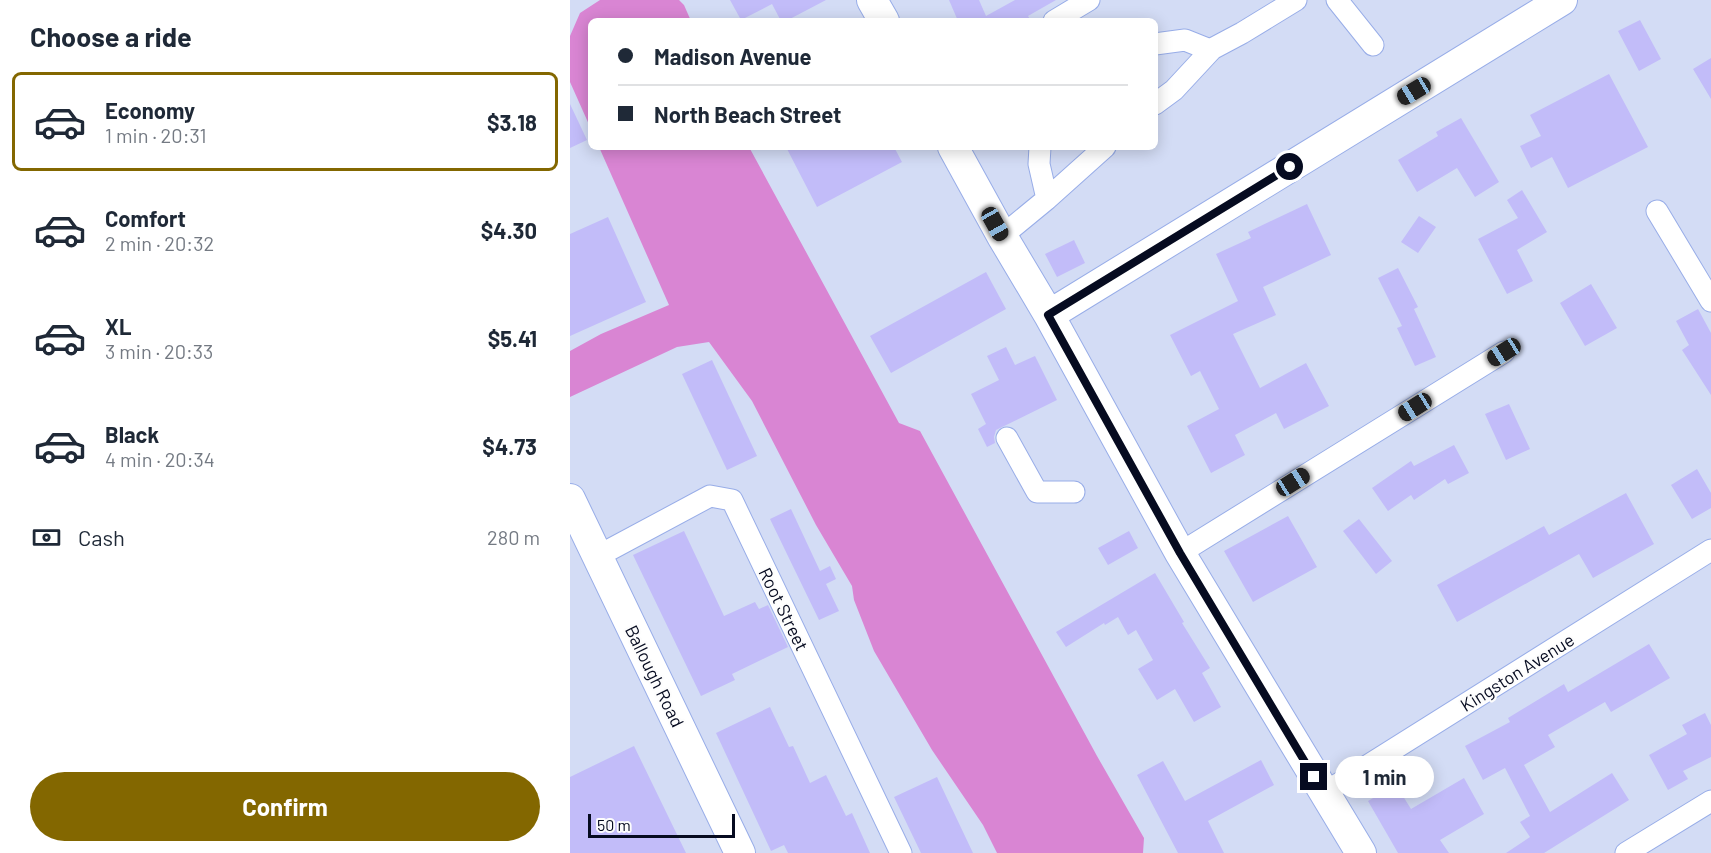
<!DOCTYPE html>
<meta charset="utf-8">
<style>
:root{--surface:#fff;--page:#f2f2f3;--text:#1f2937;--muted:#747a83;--line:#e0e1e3;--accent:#836700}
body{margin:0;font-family:Barlow,sans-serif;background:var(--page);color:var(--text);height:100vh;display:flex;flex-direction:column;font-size:22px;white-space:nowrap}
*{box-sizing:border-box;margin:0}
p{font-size:20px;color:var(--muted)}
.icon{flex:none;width:33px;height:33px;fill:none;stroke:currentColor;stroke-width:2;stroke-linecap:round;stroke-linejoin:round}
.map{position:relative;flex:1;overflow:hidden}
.details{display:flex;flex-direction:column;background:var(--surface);width:570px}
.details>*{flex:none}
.hud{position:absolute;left:18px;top:18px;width:570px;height:132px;border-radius:9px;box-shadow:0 3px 15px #0003;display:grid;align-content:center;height:132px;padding:0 30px;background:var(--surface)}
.scale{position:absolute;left:18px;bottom:15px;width:147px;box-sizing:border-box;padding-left:6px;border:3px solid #060b20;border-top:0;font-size:16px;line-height:21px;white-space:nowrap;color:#060b20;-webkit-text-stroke:4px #fdfdfd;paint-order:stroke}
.end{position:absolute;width:27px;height:27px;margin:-14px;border:8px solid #060b20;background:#fff;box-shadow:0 0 0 3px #fff}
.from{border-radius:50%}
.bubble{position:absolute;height:42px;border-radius:21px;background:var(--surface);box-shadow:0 3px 15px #0003;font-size:20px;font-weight:700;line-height:42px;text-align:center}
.car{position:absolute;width:18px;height:36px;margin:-18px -9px;border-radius:8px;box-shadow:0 0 4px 2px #0007;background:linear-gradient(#222 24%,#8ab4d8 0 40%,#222 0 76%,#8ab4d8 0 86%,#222 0)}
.hud b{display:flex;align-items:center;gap:21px;height:57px;font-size:22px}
.hud b+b{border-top:2px solid var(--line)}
.hud i{width:15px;height:15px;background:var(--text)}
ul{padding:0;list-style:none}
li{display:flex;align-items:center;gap:18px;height:99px;margin:0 12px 9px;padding:0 18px;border:3px solid transparent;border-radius:9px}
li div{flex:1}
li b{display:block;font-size:22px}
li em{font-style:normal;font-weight:700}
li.on{border-color:var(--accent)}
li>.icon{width:54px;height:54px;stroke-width:1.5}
h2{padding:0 30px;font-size:27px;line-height:72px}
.pay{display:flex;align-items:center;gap:15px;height:66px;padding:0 30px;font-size:22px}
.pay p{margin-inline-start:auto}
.button{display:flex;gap:12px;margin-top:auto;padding:12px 30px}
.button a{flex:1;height:69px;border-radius:36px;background:var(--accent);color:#fff;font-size:24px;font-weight:700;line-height:69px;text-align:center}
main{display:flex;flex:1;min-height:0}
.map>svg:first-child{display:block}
.water{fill:#d985d3}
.building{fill:#c2bcf9}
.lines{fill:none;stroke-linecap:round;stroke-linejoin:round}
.street-casing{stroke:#98ade8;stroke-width:23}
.secondary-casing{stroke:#98ade8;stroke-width:32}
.street{stroke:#fff;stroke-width:21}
.secondary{stroke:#fff;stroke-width:30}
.route{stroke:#060b20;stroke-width:8}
.labels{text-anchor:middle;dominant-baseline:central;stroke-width:4.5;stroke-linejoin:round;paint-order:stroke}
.street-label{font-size:18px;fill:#060b20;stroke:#fdfdfd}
</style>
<main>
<section class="details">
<h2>Choose a ride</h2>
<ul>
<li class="on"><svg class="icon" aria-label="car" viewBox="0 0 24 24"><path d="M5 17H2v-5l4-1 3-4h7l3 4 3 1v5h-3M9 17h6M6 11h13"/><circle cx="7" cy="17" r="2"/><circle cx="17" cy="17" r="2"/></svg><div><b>Economy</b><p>1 min · 20:31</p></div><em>$3.18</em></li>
<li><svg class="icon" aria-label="car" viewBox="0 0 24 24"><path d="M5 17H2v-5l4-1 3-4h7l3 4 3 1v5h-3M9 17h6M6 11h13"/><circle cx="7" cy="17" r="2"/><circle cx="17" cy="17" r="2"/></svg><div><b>Comfort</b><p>2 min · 20:32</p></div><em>$4.30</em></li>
<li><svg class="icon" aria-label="car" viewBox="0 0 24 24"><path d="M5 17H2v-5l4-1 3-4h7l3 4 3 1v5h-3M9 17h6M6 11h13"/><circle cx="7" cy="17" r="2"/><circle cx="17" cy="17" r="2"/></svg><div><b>XL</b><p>3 min · 20:33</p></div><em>$5.41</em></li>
<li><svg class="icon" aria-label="car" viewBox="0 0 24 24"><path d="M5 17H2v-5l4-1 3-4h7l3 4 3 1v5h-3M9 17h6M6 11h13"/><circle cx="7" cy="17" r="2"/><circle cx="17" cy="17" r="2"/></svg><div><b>Black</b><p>4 min · 20:34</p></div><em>$4.73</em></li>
</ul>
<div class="pay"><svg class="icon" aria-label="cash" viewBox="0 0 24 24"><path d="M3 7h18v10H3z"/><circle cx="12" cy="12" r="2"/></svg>Cash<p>280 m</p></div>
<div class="button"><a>Confirm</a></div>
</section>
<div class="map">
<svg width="1141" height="853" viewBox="0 0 1141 853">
<rect width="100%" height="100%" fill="#d3dcf5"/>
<path class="water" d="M 30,0 L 109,0 L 114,5 L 121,21 L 21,21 L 21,129 L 0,82 L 0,36 L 10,13 Z
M 29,147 L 179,147 L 329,423 L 350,431 L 527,756 L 574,838 L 573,853 L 427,853 L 413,825 L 362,750 L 304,651 L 284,600 L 282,586 L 246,525 L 182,401 L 139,342 L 107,347 L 0,397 L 0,351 L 31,334 L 99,305 Z"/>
<path class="building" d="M 160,0 L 256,0 L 216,21 L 211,21 L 202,4 L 171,20 Z
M 379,0 L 409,0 L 416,16 L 445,0 L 486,0 L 458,16 L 461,21 L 388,21 Z
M 1070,20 L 1091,59 L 1069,71 L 1048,31 Z
M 1141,58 L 1141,99 L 1123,69 Z
M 1039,74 L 1078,147 L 998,188 L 982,157 L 961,168 L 950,146 L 971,136 L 960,115 Z
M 0,104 L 17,140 L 0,148 Z
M 891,118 L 929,182 L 905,197 L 887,168 L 847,192 L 828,160 L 868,136 L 866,132 Z
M 216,147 L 324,147 L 332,162 L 247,207 Z
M 952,190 L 977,232 L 947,250 L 963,281 L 937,294 L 908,239 L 948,218 L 937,200 Z
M 737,204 L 761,255 L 693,287 L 706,315 L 663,334 L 690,388 L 736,363 L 759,406 L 714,429 L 706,413 L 665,435 L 675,455 L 641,473 L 617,426 L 649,409 L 630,371 L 621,376 L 600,335 L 668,301 L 646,254 L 681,238 L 678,232 Z
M 849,216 L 866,227 L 848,253 L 831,242 Z
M 38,217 L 76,302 L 0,336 L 0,234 Z
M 504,240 L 515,263 L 487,277 L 475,254 Z
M 828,268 L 848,307 L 844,309 L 866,357 L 845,366 L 827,328 L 832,326 L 808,278 Z
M 416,272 L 436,309 L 321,373 L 300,336 Z
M 1021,284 L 1047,328 L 1015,346 L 990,303 Z
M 1128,309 L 1141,333 L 1141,395 L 1112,350 L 1119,345 L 1106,321 Z
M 436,347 L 445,365 L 465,356 L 487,400 L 426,430 L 424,437 L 425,443 L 417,447 L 408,429 L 416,424 L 401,394 L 429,380 L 417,356 Z
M 142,360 L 187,456 L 157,470 L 112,374 Z
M 939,404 L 960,449 L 936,460 L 915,414 Z
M 884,445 L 899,473 L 878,484 L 875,479 L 844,500 L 841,495 L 818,511 L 802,488 L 841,461 L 844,466 Z
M 1127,469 L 1141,493 L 1141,508 L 1122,519 L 1101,485 Z
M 1056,493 L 1084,544 L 1023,578 L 1009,554 L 887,622 L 867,585 L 974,526 L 979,535 Z
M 221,509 L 250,571 L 260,566 L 266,579 L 256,584 L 269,611 L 249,620 L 200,519 Z
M 718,516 L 747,567 L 683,602 L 654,551 Z
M 789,519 L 822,561 L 806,574 L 773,531 Z
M 114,531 L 154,616 L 185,602 L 189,609 L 198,605 L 218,647 L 162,674 L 165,680 L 131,696 L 63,555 Z
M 559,531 L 568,548 L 538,565 L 528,548 Z
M 585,573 L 614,622 L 612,623 L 640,668 L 632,673 L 651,707 L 624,722 L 605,689 L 587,700 L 568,669 L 583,660 L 566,630 L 558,635 L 548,617 L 535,625 L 534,623 L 496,647 L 486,632 Z
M 1079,644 L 1100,678 L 1041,712 L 1035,702 L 978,735 L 985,747 L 954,765 L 980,812 L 1042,773 L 1059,800 L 974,853 L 936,853 L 960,837 L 950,822 L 960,816 L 935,768 L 913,780 L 895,746 L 940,722 L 938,718 L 994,684 L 998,692 Z
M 200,707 L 219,747 L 223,746 L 240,783 L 256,775 L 276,816 L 282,813 L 300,853 L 218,853 L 214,845 L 201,851 L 146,733 Z
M 1135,713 L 1141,725 L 1141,757 L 1113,771 L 1118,779 L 1098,790 L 1079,755 L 1117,734 L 1112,725 Z
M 64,746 L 116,853 L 0,853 L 0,777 Z
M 691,760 L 704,785 L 638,821 L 654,853 L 608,853 L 567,775 L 593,761 L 615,801 Z
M 367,777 L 403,853 L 351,853 L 324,797 Z
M 894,778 L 914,814 L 870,840 L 879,853 L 828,853 L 798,801 L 826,785 L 841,809 Z"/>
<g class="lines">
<defs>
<path id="street" d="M 767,0 L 803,45
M 484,21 L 519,0
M 585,44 L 615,40 L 640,50 L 672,33 L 726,0
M 585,104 L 604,90 L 643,48
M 470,147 L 469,164 L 477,199
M 1087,211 L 1141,301
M 432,236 L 477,199 L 535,147
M 437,438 L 467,492 L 504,492
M 610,553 L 934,352
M 28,556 L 140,496 L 162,500 L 331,853
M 754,793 L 1141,550
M 1056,853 L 1141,801"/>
<path id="secondary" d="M 302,0 L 314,21
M 383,147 L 432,236 L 479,315 L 610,553 L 791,853
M 479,315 L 992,0
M 0,499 L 170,853"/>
</defs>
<use href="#street" class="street-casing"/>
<use href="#secondary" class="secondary-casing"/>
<use href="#street" class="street"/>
<use href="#secondary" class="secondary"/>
</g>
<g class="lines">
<path class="route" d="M 720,167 L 478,315 L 610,553 L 744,777"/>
</g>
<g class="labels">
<g class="street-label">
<text transform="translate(214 609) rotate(64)">Root Street</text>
<text transform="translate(947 672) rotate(-32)">Kingston Avenue</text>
<text transform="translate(85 676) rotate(64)">Ballough Road</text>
</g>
</g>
</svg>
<div class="scale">50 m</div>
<i class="end from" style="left:720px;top:167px"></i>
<i class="end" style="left:744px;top:777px"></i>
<div class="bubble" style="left:765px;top:756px;width:99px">1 min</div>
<i class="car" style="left:844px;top:91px;rotate:239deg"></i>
<i class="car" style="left:425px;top:224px;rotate:151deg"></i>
<i class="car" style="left:934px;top:352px;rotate:238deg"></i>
<i class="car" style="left:845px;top:407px;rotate:238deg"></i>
<i class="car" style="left:723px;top:482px;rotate:58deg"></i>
<div class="hud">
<b><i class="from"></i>Madison Avenue</b>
<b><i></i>North Beach Street</b>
</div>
</div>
</main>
